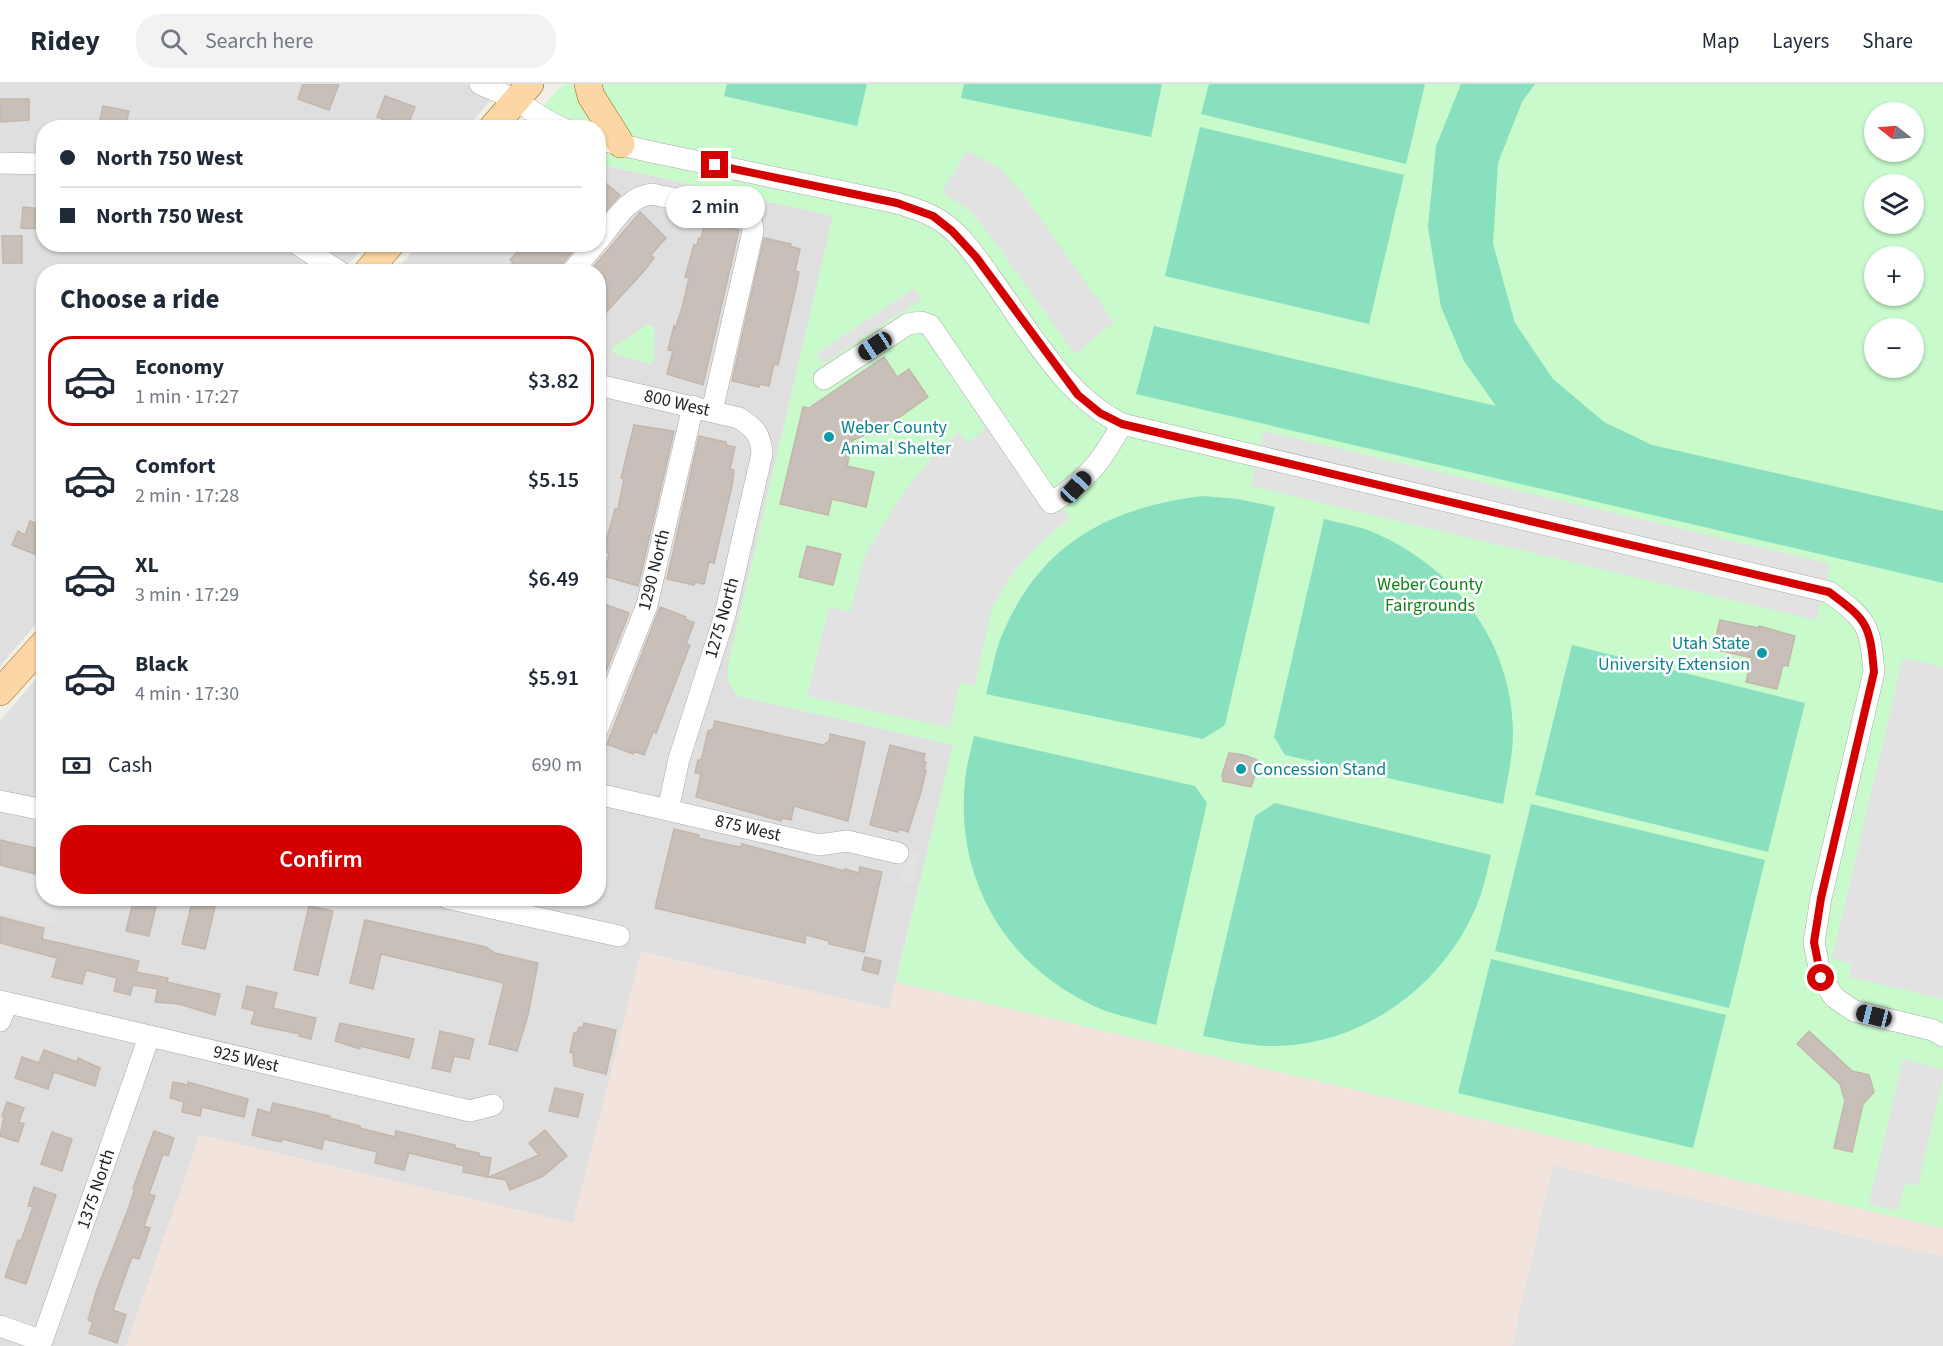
<!DOCTYPE html>
<meta charset="utf-8">
<style>
:root{--surface:#fff;--page:#f2f2f3;--text:#1f2937;--muted:#747a83;--line:#e0e1e3;--accent:#d40000}
body{margin:0;font-family:"Source Sans 3",sans-serif;background:var(--page);color:var(--text);height:100vh;display:flex;flex-direction:column;font-size:22px;white-space:nowrap}
*{box-sizing:border-box;margin:0}
p{font-size:20px;color:var(--muted)}
.icon{flex:none;width:33px;height:33px;fill:none;stroke:currentColor;stroke-width:2;stroke-linecap:round;stroke-linejoin:round}
.map{position:relative;flex:1;overflow:hidden}
.details{position:absolute;left:36px;top:180px;width:570px;height:642px;display:flex;flex-direction:column;background:var(--surface);border-radius:24px;box-shadow:0 2px 4px #0004}
.details>*{flex:none}
.hud{position:absolute;left:36px;top:36px;width:570px;height:132px;border-radius:24px;box-shadow:0 2px 4px #0004;display:grid;align-content:center;height:132px;padding:0 24px;background:var(--surface)}
.needle{width:39px;rotate:287deg}
.buttons{position:absolute;left:1864px;top:18px;display:grid;gap:12px}
.buttons a{display:grid;place-items:center;width:60px;height:60px;border-radius:50%;background:var(--surface);box-shadow:0 2px 4px #0004;font-size:30px}
.end{position:absolute;width:27px;height:27px;margin:-14px;border:8px solid #d40000;background:#fff;box-shadow:0 0 0 3px #fff}
.from{border-radius:50%}
.bubble{position:absolute;height:42px;border-radius:21px;background:var(--surface);box-shadow:0 2px 4px #0004;font-size:20px;font-weight:600;line-height:42px;text-align:center}
.car{position:absolute;width:18px;height:36px;margin:-18px -9px;border-radius:8px;box-shadow:0 0 4px 2px #0007;background:linear-gradient(#222 24%,#8ab4d8 0 40%,#222 0 76%,#8ab4d8 0 86%,#222 0)}
.hud b{display:flex;align-items:center;gap:21px;height:57px;font-size:22px}
.hud b+b{border-top:2px solid var(--line)}
.hud i{width:15px;height:15px;background:var(--text)}
ul{padding:0;list-style:none}
li{display:flex;align-items:center;gap:18px;height:90px;margin:0 12px 9px;padding:0 12px;border:3px solid transparent;border-radius:24px}
li div{flex:1}
li b{display:block;font-size:22px}
li em{font-style:normal;font-weight:600}
li.on{border-color:var(--accent)}
li>.icon{width:54px;height:54px;stroke-width:1.5}
h2{padding:0 24px;font-size:27px;line-height:72px}
.pay{display:flex;align-items:center;gap:15px;height:66px;padding:0 24px;font-size:22px}
.pay p{margin-inline-start:auto}
.button{display:flex;gap:12px;margin-top:auto;padding:12px 24px}
.button a{flex:1;height:69px;border-radius:24px;background:var(--accent);color:#fff;font-size:24px;font-weight:600;line-height:69px;text-align:center}
header{display:flex;align-items:center;gap:36px;box-sizing:border-box;height:84px;padding:0 30px;background:var(--surface);border-bottom:2px solid var(--line)}
header strong{font-size:28px}
nav{display:flex;gap:33px;margin-inline-start:auto;font-size:21px}
.search{width:420px;height:54px;background:var(--page);display:flex;align-items:center;gap:15px;box-sizing:border-box;padding:0 21px;border-radius:24px;color:var(--muted);font-size:22px}
.map>svg:first-child{display:block}
.residential{fill:#e0dfdf}
.military{fill:#f3e3dd}
.park{fill:#c8facc;fill-rule:evenodd}
.pitch{fill:#88e0be}
.parking{fill:#e2e2e2}
.building{fill:#c7bfb8;stroke:#c4b6ab;stroke-width:1.5}
.lines{fill:none;stroke-linecap:round;stroke-linejoin:round}
.minor-casing{stroke:#a9a9a9;stroke-width:22}
.major-casing{stroke:#a06b00;stroke-width:28}
.minor{stroke:#fff;stroke-width:21}
.major{stroke:#fcd6a4;stroke-width:27}
.route{stroke:#d40000;stroke-width:8}
.culture-dot{fill:#0f9aa8;stroke:#fff;stroke-width:2}
.labels{text-anchor:middle;dominant-baseline:central;stroke-width:5;stroke-linejoin:round;paint-order:stroke}
.street-label{font-size:18px;fill:#222;stroke:#fff}
.culture-label{font-size:18px;fill:#0d838f;stroke:#fff;text-anchor:start}
.park-label{font-size:18px;fill:#0c8416;stroke:#fff}
</style>
<header>
<strong>Ridey</strong>
<div class="search"><svg class="icon" aria-label="search" viewBox="0 0 24 24"><circle cx="10" cy="10" r="6"/><path d="M15 15l6 6"/></svg>Search here</div>
<nav><a>Map</a><a>Layers</a><a>Share</a></nav>
</header>
<div class="map">
<svg width="1943" height="1262" viewBox="0 0 1943 1262">
<rect width="100%" height="100%" fill="#f2efe9"/>
<path class="residential" d="M 0,0 L 505,0 L 467,43 L 44,44 L 44,160 L 366,161 L 342,187 L 44,188 L 43,532 L 0,582 Z
M 599,80 L 833,132 L 728,581 L 728,597 L 738,612 L 953,661 L 889,925 L 642,868 L 573,1139 L 200,1051 L 126,1262 L 0,1262 L 0,637 L 43,587 L 44,814 L 598,814 L 598,188 L 394,187 L 419,161 L 598,160 Z"/>
<path class="military" d="M 641,868 L 889,925 L 896,898 L 1943,1144 L 1943,1262 L 126,1262 L 200,1051 L 573,1139 Z"/>
<path class="park" d="M 563,0 L 1943,0 L 1943,1144 L 896,898 L 953,661 L 738,612 L 728,597 L 728,581 L 833,132 L 599,80 L 598,44 L 524,44 ZM 1875,28 L 1914,28 L 1914,68 L 1875,68 ZM 1875,100 L 1914,100 L 1914,140 L 1875,140 ZM 1875,172 L 1914,172 L 1914,212 L 1875,212 ZM 1875,244 L 1914,244 L 1914,284 L 1875,284 Z
M 648,240 L 655,243 L 654,278 L 651,280 L 615,270 L 612,264 Z"/>
<path class="pitch" d="M 727,0 L 867,0 L 857,42 L 724,12 Z
M 964,0 L 1162,0 L 1151,53 L 961,14 Z
M 1209,0 L 1425,0 L 1406,80 L 1201,30 Z
M 1461,0 L 1535,0 L 1522,18 L 1498,79 L 1493,160 L 1515,239 L 1553,295 L 1604,338 L 1652,361 L 1943,427 L 1943,499 L 1136,310 L 1154,242 L 1496,322 L 1464,277 L 1441,223 L 1428,143 L 1436,62 Z
M 1200,43 L 1404,91 L 1369,240 L 1165,192 Z
M 1202,412 L 1238,415 L 1275,423 L 1225,641 L 1203,655 L 986,610 C 991,592 994,573 1000,556 C 1037,462 1106,424 1202,412 Z
M 1324,435 C 1340,439 1358,442 1373,448 C 1454,483 1512,557 1513,648 C 1513,673 1507,697 1503,720 L 1285,671 L 1274,653 Z
M 1572,561 L 1805,619 L 1768,768 L 1535,711 Z
M 974,652 L 1195,702 L 1207,719 L 1156,941 C 1136,935 1113,931 1094,922 C 1005,881 955,795 965,697 C 966,682 971,667 974,652 Z
M 1275,719 L 1491,771 C 1486,793 1481,816 1470,836 C 1432,912 1352,964 1267,962 C 1245,961 1224,956 1203,952 L 1255,732 Z
M 1531,720 L 1765,776 L 1729,924 L 1495,867 Z
M 1491,875 L 1726,931 L 1693,1064 L 1458,1009 Z"/>
<path class="parking" d="M 967,67 L 998,83 L 1023,110 L 1114,238 L 1075,270 L 990,151 L 969,126 L 942,108 Z
M 915,204 L 922,215 L 823,280 L 817,269 Z
M 1001,331 L 1070,434 L 1038,461 L 1011,492 L 992,523 L 975,601 L 960,598 L 950,644 L 807,612 L 829,523 L 850,528 L 865,472 L 901,412 L 930,375 L 958,348 L 968,359 Z
M 1264,347 L 1831,480 L 1816,536 L 1251,402 Z
M 1903,574 L 1943,583 L 1943,915 L 1849,893 L 1851,879 L 1832,875 Z
M 907,767 L 920,770 L 912,801 L 900,798 Z
M 0,783 L 43,794 L 44,814 L 61,815 L 55,841 L 0,828 Z
M 1903,975 L 1943,985 L 1943,995 L 1918,1102 L 1905,1099 L 1898,1127 L 1869,1120 Z
M 1553,1082 L 1943,1173 L 1943,1262 L 1512,1262 Z"/>
<path class="building" d="M 303,0 L 339,0 L 329,26 L 298,15 Z
M 385,12 L 415,23 L 407,44 L 393,44 L 395,39 L 377,33 Z
M 0,15 L 29,15 L 29,36 L 0,38 Z
M 103,22 L 129,27 L 125,44 L 98,44 Z
M 598,93 L 620,111 L 598,136 Z
M 23,123 L 44,125 L 44,145 L 21,144 Z
M 640,128 L 666,154 L 651,171 L 654,174 L 644,187 L 598,237 L 598,188 L 589,188 Z
M 716,140 L 739,146 L 703,301 L 667,290 L 673,267 L 668,266 L 674,242 L 675,245 L 682,224 L 689,194 L 685,193 L 694,161 L 697,161 L 699,154 L 701,155 L 704,141 L 715,143 Z
M 2,152 L 22,152 L 22,179 L 3,179 Z
M 764,154 L 791,160 L 790,162 L 800,165 L 795,187 L 799,188 L 796,204 L 778,281 L 774,280 L 769,302 L 759,300 L 759,303 L 732,297 Z
M 524,160 L 578,160 L 556,188 L 506,188 L 513,178 L 510,176 Z
M 884,273 L 897,293 L 909,285 L 928,313 L 888,341 L 853,356 L 847,382 L 874,388 L 866,423 L 832,415 L 828,431 L 780,420 L 803,323 L 809,324 Z
M 634,341 L 674,347 L 638,502 L 604,492 L 609,469 L 603,468 L 615,425 L 618,425 L 624,395 L 621,394 Z
M 699,352 L 726,358 L 726,361 L 735,363 L 730,385 L 734,386 L 732,402 L 714,479 L 709,478 L 704,500 L 695,498 L 694,501 L 667,495 Z
M 30,437 L 44,442 L 44,460 L 39,472 L 12,461 L 18,447 L 25,451 Z
M 807,462 L 841,470 L 833,501 L 799,493 Z
M 598,521 L 606,524 L 607,521 L 629,529 L 598,608 Z
M 660,523 L 686,533 L 685,535 L 694,539 L 686,560 L 690,561 L 656,649 L 653,648 L 644,671 L 634,667 L 633,670 L 607,660 Z
M 1720,536 L 1759,544 L 1759,542 L 1795,552 L 1788,582 L 1783,581 L 1777,605 L 1746,598 L 1752,574 L 1713,565 Z
M 715,637 L 823,661 L 829,657 L 830,650 L 865,658 L 848,737 L 794,722 L 791,736 L 782,734 L 781,737 L 696,713 L 701,690 L 695,689 L 698,676 L 701,676 L 702,673 L 708,647 L 713,645 Z
M 890,661 L 925,670 L 923,677 L 926,678 L 924,686 L 926,686 L 921,708 L 908,748 L 899,745 L 898,748 L 870,741 Z
M 1229,669 L 1244,671 L 1257,676 L 1256,689 L 1251,703 L 1223,697 L 1222,691 Z
M 674,745 L 699,751 L 698,754 L 730,761 L 741,763 L 742,760 L 845,787 L 845,785 L 859,789 L 860,783 L 882,788 L 864,868 L 829,860 L 829,857 L 806,851 L 805,859 L 655,824 Z
M 0,756 L 44,766 L 44,792 L 0,781 Z
M 134,814 L 158,814 L 149,852 L 126,847 Z
M 193,814 L 217,814 L 205,865 L 182,860 Z
M 309,822 L 333,827 L 318,891 L 294,886 Z
M 0,833 L 44,844 L 42,855 L 139,877 L 136,888 L 168,894 L 167,898 L 220,910 L 215,931 L 179,920 L 155,918 L 158,905 L 133,901 L 130,911 L 114,907 L 117,894 L 86,886 L 82,900 L 52,893 L 57,874 L 0,859 Z
M 365,836 L 486,863 L 495,869 L 538,879 L 528,931 L 517,967 L 489,960 L 504,899 L 381,870 L 373,905 L 350,899 Z
M 865,873 L 881,877 L 878,890 L 862,886 Z
M 247,902 L 277,909 L 273,924 L 316,934 L 311,955 L 299,952 L 300,950 L 251,940 L 255,927 L 242,924 Z
M 340,939 L 414,955 L 409,974 L 360,962 L 360,965 L 335,957 Z
M 584,939 L 616,946 L 606,990 L 574,982 L 573,969 L 570,968 L 574,949 L 577,949 L 579,943 L 582,944 Z
M 440,947 L 474,955 L 469,975 L 454,972 L 450,988 L 432,984 Z
M 1809,947 L 1852,987 L 1869,991 L 1874,1008 L 1863,1020 L 1852,1068 L 1834,1064 L 1845,1017 L 1840,1000 L 1797,960 Z
M 44,966 L 77,978 L 78,974 L 100,984 L 95,1002 L 54,988 L 48,1005 L 15,994 L 22,973 L 39,979 Z
M 173,998 L 188,1001 L 188,998 L 248,1015 L 244,1033 L 202,1023 L 200,1032 L 182,1028 L 184,1018 L 170,1014 Z
M 555,1004 L 583,1010 L 578,1033 L 549,1027 Z
M 7,1018 L 24,1024 L 19,1038 L 24,1040 L 18,1058 L 0,1052 L 4,1033 L 2,1032 Z
M 273,1019 L 330,1032 L 329,1034 L 360,1042 L 360,1044 L 395,1053 L 396,1047 L 455,1061 L 455,1064 L 479,1069 L 479,1072 L 491,1074 L 488,1093 L 463,1088 L 464,1082 L 409,1069 L 404,1086 L 375,1079 L 377,1068 L 324,1055 L 322,1065 L 282,1055 L 281,1058 L 252,1051 L 258,1025 L 270,1029 Z
M 545,1046 L 567,1072 L 543,1092 L 510,1106 L 506,1096 L 489,1093 L 539,1071 L 529,1059 Z
M 154,1047 L 174,1054 L 168,1072 L 163,1070 L 149,1110 L 155,1112 L 144,1142 L 150,1144 L 139,1175 L 132,1173 L 113,1226 L 126,1231 L 117,1259 L 89,1249 L 93,1238 L 88,1236 L 96,1208 L 129,1123 L 135,1104 L 133,1104 Z
M 52,1048 L 72,1055 L 62,1087 L 41,1080 Z
M 34,1103 L 56,1111 L 26,1200 L 5,1193 L 18,1156 L 21,1157 L 33,1123 L 28,1122 Z"/>
<g class="lines">
<defs>
<path id="minor" d="M 480,0 L 516,16 L 544,35 L 562,44
M 598,55 L 647,67 L 897,119 C 908,123 921,126 932,132 C 956,143 974,170 989,191 C 1027,243 1063,311 1122,340 L 1829,508 C 1867,536 1870,540 1874,588 L 1821,814 L 1814,858 L 1821,894 L 1834,913 L 1854,927 L 1933,946 L 1943,952
M 0,79 L 44,80
M 598,157 C 613,139 628,112 652,110 L 743,129 L 751,134 L 753,147 L 712,327
M 297,160 L 340,188
M 572,188 L 595,160
M 824,295 L 908,240 L 921,238 L 930,241 L 1051,419 C 1087,396 1102,377 1122,340
M 598,301 L 739,334 C 755,344 761,351 762,370 L 725,531 L 679,675 L 668,726
M 598,644 L 647,521 L 693,322
M 598,710 L 819,761 L 847,757 L 898,769
M 0,717 L 44,726
M 447,814 L 619,852
M 0,917 L 470,1027 L 493,1021
M 0,937 L 7,919
M 0,1242 L 42,1257 L 149,953"/>
<path id="major" d="M 588,0 L 591,12 L 621,60
M 492,44 L 530,0
M 367,188 L 391,160
M 0,608 L 44,559"/>
</defs>
<use href="#minor" class="minor-casing"/>
<use href="#major" class="major-casing"/>
<use href="#minor" class="minor"/>
<use href="#major" class="major"/>
</g>
<g class="lines">
<path class="route" d="M 715,81 L 897,119 L 933,132 L 952,147 L 976,173 L 1078,311 L 1100,329 L 1122,340 L 1829,508 C 1867,536 1870,540 1874,588 L 1821,814 L 1814,858 L 1821,894"/>
</g>
<g class="culture-dot">
<circle cx="829" cy="353" r="6"/>
<circle cx="1762" cy="569" r="6"/>
<circle cx="1241" cy="685" r="6"/>
</g>
<g class="labels">
<g class="street-label">
<text transform="translate(677 319) rotate(13)">800 West</text>
<text transform="translate(654 486) rotate(-76)">1290 North</text>
<text transform="translate(722 534) rotate(-74)">1275 North</text>
<text transform="translate(748 744) rotate(13)">875 West</text>
<text transform="translate(246 975) rotate(13)">925 West</text>
<text transform="translate(96 1105) rotate(-71)">1375 North</text>
</g>
<g class="culture-label">
<text x="841" y="343">Weber County<tspan x="841" dy="21">Animal Shelter</tspan></text>
<text x="1750" y="559" text-anchor="end">Utah State<tspan x="1750" dy="21">University Extension</tspan></text>
<text x="1253" y="685">Concession Stand</text>
</g>
<g class="park-label">
<text x="1430" y="500">Weber County<tspan x="1430" dy="21">Fairgrounds</tspan></text>
</g>
</g>
</svg>
<div class="buttons">
<a><svg class="needle" viewBox="-14 -14 28 28"><path d="M0-13l5 13h-10z" fill="#e53935"/><path d="M0 13l5-13h-10z" fill="#747a83"/></svg></a>
<a><svg class="icon" aria-label="layers" viewBox="0 0 24 24"><path d="M12 4l9 5-9 5-9-5zM3 14l9 5 9-5"/></svg></a>
<a>+</a>
<a>−</a>
</div>
<i class="end from" style="left:1821px;top:894px"></i>
<i class="end" style="left:715px;top:81px"></i>
<div class="bubble" style="left:666px;top:102px;width:99px">2 min</div>
<i class="car" style="left:875px;top:262px;rotate:237deg"></i>
<i class="car" style="left:1076px;top:403px;rotate:43deg"></i>
<i class="car" style="left:1874px;top:932px;rotate:284deg"></i>
<div class="hud">
<b><i class="from"></i>North 750 West</b>
<b><i></i>North 750 West</b>
</div>
<section class="details">
<h2>Choose a ride</h2>
<ul>
<li class="on"><svg class="icon" aria-label="car" viewBox="0 0 24 24"><path d="M5 17H2v-5l4-1 3-4h7l3 4 3 1v5h-3M9 17h6M6 11h13"/><circle cx="7" cy="17" r="2"/><circle cx="17" cy="17" r="2"/></svg><div><b>Economy</b><p>1 min · 17:27</p></div><em>$3.82</em></li>
<li><svg class="icon" aria-label="car" viewBox="0 0 24 24"><path d="M5 17H2v-5l4-1 3-4h7l3 4 3 1v5h-3M9 17h6M6 11h13"/><circle cx="7" cy="17" r="2"/><circle cx="17" cy="17" r="2"/></svg><div><b>Comfort</b><p>2 min · 17:28</p></div><em>$5.15</em></li>
<li><svg class="icon" aria-label="car" viewBox="0 0 24 24"><path d="M5 17H2v-5l4-1 3-4h7l3 4 3 1v5h-3M9 17h6M6 11h13"/><circle cx="7" cy="17" r="2"/><circle cx="17" cy="17" r="2"/></svg><div><b>XL</b><p>3 min · 17:29</p></div><em>$6.49</em></li>
<li><svg class="icon" aria-label="car" viewBox="0 0 24 24"><path d="M5 17H2v-5l4-1 3-4h7l3 4 3 1v5h-3M9 17h6M6 11h13"/><circle cx="7" cy="17" r="2"/><circle cx="17" cy="17" r="2"/></svg><div><b>Black</b><p>4 min · 17:30</p></div><em>$5.91</em></li>
</ul>
<div class="pay"><svg class="icon" aria-label="cash" viewBox="0 0 24 24"><path d="M3 7h18v10H3z"/><circle cx="12" cy="12" r="2"/></svg>Cash<p>690 m</p></div>
<div class="button"><a>Confirm</a></div>
</section>
</div>
